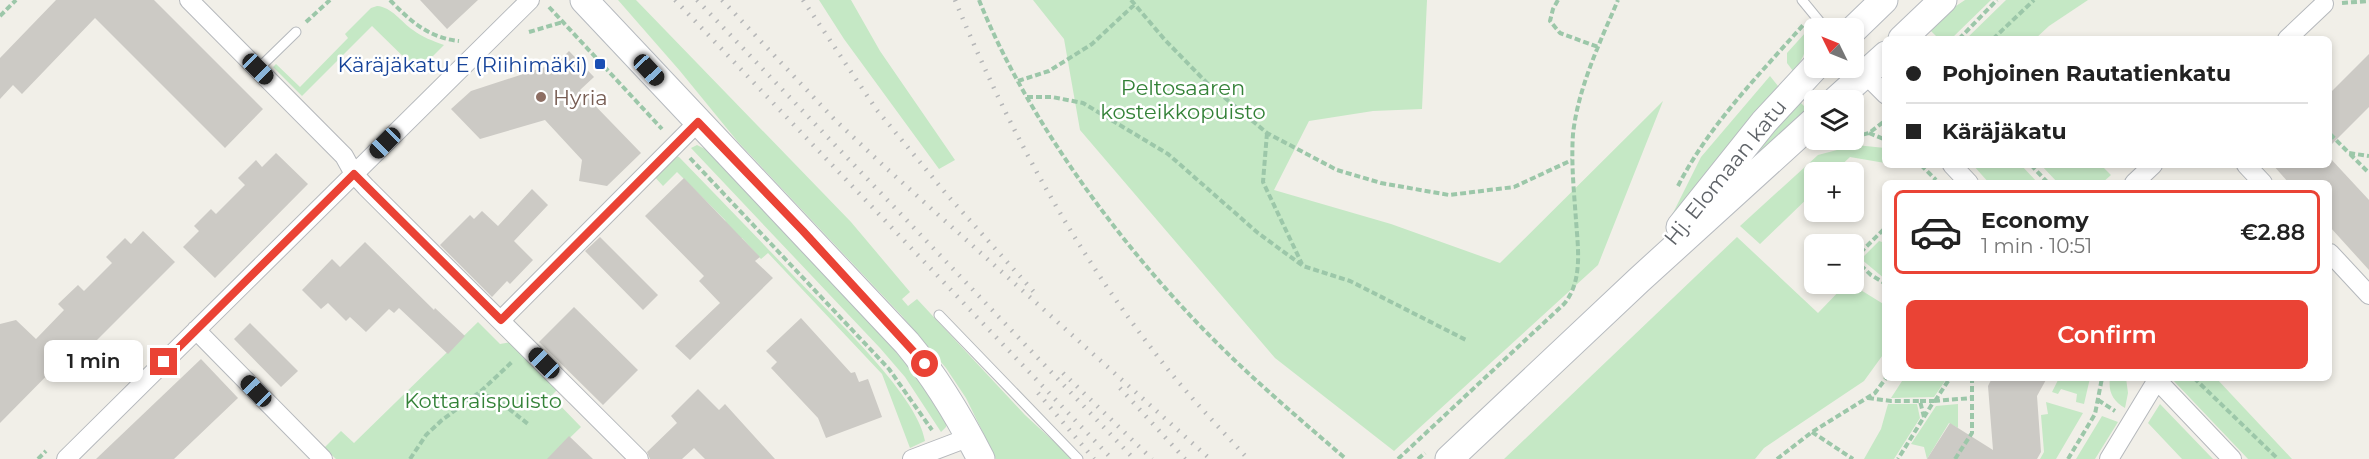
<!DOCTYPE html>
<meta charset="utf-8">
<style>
:root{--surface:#fff;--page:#f2f2f2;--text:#222;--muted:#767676;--line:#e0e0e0;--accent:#ea4335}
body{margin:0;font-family:Montserrat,sans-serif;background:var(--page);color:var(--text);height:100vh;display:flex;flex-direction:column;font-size:22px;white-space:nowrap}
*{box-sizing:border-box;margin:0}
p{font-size:20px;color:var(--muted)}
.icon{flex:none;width:33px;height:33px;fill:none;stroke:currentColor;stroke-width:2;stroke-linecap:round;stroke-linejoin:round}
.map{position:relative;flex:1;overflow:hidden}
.drawer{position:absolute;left:1882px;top:180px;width:450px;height:201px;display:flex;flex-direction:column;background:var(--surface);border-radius:9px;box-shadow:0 3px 9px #0003}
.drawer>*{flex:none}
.banner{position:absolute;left:1882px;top:36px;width:450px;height:132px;border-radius:9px;box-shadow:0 3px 9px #0003;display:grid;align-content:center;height:132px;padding:0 24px;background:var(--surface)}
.needle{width:39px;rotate:313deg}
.controls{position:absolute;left:1804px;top:18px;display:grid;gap:12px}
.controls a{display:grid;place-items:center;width:60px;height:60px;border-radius:9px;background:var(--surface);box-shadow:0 3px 9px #0003;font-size:30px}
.end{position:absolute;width:27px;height:27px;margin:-14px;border:8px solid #ea4335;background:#fff;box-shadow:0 0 0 3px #fff}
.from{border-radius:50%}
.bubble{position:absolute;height:42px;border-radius:9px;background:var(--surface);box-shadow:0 3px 9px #0003;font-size:20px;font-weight:600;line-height:42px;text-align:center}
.car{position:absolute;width:18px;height:36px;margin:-18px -9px;border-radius:8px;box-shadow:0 0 4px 2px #0007;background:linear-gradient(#222 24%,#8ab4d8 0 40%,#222 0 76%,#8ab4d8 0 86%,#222 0)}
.banner b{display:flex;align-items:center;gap:21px;height:57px;font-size:22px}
.banner b+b{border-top:2px solid var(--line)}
.banner i{width:15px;height:15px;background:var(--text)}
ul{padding:10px 0 0;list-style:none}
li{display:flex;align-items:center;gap:18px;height:84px;margin:0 12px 9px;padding:0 12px;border:3px solid transparent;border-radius:9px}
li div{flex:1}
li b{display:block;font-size:22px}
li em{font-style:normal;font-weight:600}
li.on{border-color:var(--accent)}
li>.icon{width:54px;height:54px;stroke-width:1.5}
.primary-button{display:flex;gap:12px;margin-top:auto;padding:12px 24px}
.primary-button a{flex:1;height:69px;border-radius:9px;background:var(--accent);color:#fff;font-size:24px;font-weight:600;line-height:69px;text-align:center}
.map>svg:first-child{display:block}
.green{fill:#c5e8c5}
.building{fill:#cccac5}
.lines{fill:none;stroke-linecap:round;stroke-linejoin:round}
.lane-casing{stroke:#b5b8bc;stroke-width:11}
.street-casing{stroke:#b5b8bc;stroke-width:20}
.secondary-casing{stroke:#b6babf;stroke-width:29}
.path{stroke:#9cc7a9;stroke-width:4;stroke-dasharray:6 3;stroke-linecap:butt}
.lane{stroke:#fff;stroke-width:9}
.street{stroke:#fff;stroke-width:18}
.secondary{stroke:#fff;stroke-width:27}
.rail{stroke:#b6b7b8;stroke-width:4.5;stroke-dasharray:1.5 8;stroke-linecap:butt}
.route{stroke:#ea4335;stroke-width:8}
.transit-dot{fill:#1a4fb4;stroke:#fff;stroke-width:2}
.education-dot{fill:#8d6e63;stroke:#fff;stroke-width:2}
.labels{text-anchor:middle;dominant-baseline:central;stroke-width:5;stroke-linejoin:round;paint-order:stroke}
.transit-label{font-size:21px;fill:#164399;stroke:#fff;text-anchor:end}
.park-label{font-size:21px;fill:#348238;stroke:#fff}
.education-label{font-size:21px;fill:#785e54;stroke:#fff;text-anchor:start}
.street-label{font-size:21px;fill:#5f6368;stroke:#fff}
</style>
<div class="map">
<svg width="2369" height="459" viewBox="0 0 2369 459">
<rect width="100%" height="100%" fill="#f1efe8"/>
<path class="green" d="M 618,0 L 636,0 L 851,222 L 910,292 L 902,299 L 908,306 L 917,299 L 1025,415 L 1073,459 L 996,459 L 966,398 L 946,368 L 902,316 L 738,142 L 680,71 Z
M 819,0 L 851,0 L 880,51 L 955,160 L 939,169 L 844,39 Z
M 1033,0 L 1427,0 L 1422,109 L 1373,111 L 1309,121 L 1274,190 L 1391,224 L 1500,263 L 1663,101 L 1598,265 L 1394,451 L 1275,358 L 1080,130 L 1064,39 Z
M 1965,0 L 1991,0 L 1951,39 L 1939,39 L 1929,29 L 1947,12 Z
M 2006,0 L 2088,0 L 2049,26 L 2035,39 L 1966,39 Z
M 377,6 C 392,7 401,22 413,30 C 422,37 433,41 444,45 L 418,71 L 372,26 L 302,96 L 273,67 L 276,64 L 300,87 L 348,38 L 345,34 L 371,8 Z
M 1806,32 C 1808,48 1804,59 1793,71 L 1787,63 L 1787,53 Z
M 1770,76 L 1778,86 L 1669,221 L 1701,157 Z
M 1798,100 L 1808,110 L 1738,178 L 1734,174 Z
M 697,145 L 705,149 L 887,341 L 912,371 L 947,421 L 946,427 L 941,432 L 905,377 L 880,348 L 691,148 Z
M 1856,145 L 1885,148 L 1885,163 L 1850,157 L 1834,172 L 1815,172 L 1815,191 L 1760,244 L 1740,226 L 1818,155 Z
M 674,155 L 679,157 C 716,195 753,233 790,272 C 825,309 918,394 925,441 L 910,448 L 882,374 L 768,253 L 761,259 L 742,238 L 735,244 L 725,220 L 677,172 L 663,186 L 653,175 Z
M 1973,165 L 2021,165 L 2038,183 L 1989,183 Z
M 2041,165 L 2101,165 L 2111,175 L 2102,183 L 2058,183 Z
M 1737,237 L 1818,313 L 1846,284 L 1851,284 L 1885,305 L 1885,352 L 1864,381 L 1764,448 L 1755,459 L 1504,459 Z
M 1879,241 L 1885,243 L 1885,279 L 1861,259 Z
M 478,322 L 500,344 L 511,342 C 526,359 542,373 557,390 L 551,396 L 581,427 L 548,459 L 336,459 L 324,448 L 341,431 L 354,443 Z
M 1904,378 L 1947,378 L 1934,397 L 1891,398 Z
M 2059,378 L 2090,378 L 2084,404 L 2076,402 L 2077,394 L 2061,389 L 2058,394 L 2052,392 Z
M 2110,378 L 2126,378 L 2128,393 L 2125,408 C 2113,401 2108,392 2110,378 Z
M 2171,378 L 2216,378 L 2292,459 L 2248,459 Z
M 2046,402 L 2083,413 L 2056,459 L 2040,459 L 2044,452 L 2041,415 L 2048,414 Z
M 1888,404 L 1917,404 L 1920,418 L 1894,459 L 1864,459 L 1881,429 Z
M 1958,404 L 1958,428 L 1949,423 L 1927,459 L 1924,447 L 1911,444 L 1936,406 Z
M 2160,404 L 2212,458 L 2213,459 L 2182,459 L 2148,423 Z
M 2102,416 L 2118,422 L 2095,459 L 2076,459 Z"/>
<path class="building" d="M 56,0 L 154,0 L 263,109 L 225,148 L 95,18 L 22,94 L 13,85 L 0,99 L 0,58 Z
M 420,0 L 478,0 L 447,29 Z
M 569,51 L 594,77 L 580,90 L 641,153 L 607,186 L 579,181 L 582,160 L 545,120 L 480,139 L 451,109 L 471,91 L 557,63 Z
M 2369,54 L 2369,107 L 2330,146 L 2330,93 Z
M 276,153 L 308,184 L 215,278 L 183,247 L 199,231 L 194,226 L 211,209 L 216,214 L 245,185 L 238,178 L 256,160 L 262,167 Z
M 2330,158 L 2369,200 L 2369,270 L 2330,227 L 2330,183 L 2289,183 L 2273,165 L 2330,165 Z
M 684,178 L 760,257 L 755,261 L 773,278 L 690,360 L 675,346 L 720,303 L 699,281 L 704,276 L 645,216 Z
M 532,189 L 548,205 L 514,241 L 533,260 L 510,284 L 507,281 L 492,297 L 440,245 L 470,215 L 474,219 L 482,211 L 498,226 Z
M 143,231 L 175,262 L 81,356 L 73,349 L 0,423 L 0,324 L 16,320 L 36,339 L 64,310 L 58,304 L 78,285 L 84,291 L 112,263 L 106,257 L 125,238 L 131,244 Z
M 600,237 L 658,295 L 643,310 L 585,251 Z
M 365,242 L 434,310 L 435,308 L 465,336 L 448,354 L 399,308 L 394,313 L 389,309 L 366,332 L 350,317 L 346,321 L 328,303 L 321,309 L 302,290 L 332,259 L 340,267 Z
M 574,307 L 638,370 L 603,405 L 539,342 Z
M 801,318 L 851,373 L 855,372 L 859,382 L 868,379 L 882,417 L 826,438 L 818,418 L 771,368 L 777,362 L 766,351 Z
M 250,323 L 298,371 L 281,387 L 234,339 Z
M 201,359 L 238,398 L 174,459 L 96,459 Z
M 1992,378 L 2047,378 L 2037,396 L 2041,452 L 2037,459 L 1927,459 L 1950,423 L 1993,450 L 1988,386 Z
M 698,389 L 719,410 L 725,404 L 775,459 L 705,459 L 694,448 L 682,459 L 650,459 L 647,452 L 677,423 L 671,416 Z
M 569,436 L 593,459 L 547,459 Z"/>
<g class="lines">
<defs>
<path id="lane" d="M 1802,0 L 1825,28
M 258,69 L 296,32
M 939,315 L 1078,459"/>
<path id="street" d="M 189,0 L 344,156 L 354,174 L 366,187 L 639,459
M 2287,39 L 2324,4
M 1854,63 L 1886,95
M 1952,165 L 1969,183
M 2246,165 L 2263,183
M 2134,183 L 2153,165
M 2330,253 L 2369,295
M 501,320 L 698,122
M 196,330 L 323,459
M 2155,378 L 2232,459
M 66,459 L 530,0
M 912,459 L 970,437
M 2109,459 L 2157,380"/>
<path id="secondary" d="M 584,0 L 907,343 C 937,379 960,418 981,459
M 1854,29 L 1884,0
M 1902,39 L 1943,0
M 1836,100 L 1886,55
M 1680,227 L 1764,122 L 1815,67
M 1449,459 L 1639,280 L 1815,120"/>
</defs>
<use href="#lane" class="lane-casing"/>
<use href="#street" class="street-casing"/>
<use href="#secondary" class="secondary-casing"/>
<path class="path" d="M 390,0 C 410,21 429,38 459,41
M 979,0 C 1027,120 1125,252 1217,343 C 1258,384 1302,421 1346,459
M 1131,0 L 1165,40 L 1207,83 L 1267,133 L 1337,170 L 1381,183 L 1449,195 L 1514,187 L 1572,160
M 1558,0 L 1553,9 L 1550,21 L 1560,33 L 1598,47
M 2342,3 L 2369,1
M 549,7 L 662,129
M 0,16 L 16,0
M 306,22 L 330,0
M 529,32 L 563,22
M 1959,39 L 1997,0
M 1993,39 L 2034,0
M 1018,81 L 1049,71 L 1092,44 L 1134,5
M 1027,97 L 1052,97 L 1083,103 L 1168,154 L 1258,233 L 1303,266 L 1350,281 L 1468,341
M 1267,133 L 1263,182 L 1302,264
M 1869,133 L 1886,140
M 2330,134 L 2349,153 L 2369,156
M 1854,137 L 1869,133 L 1886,120
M 1827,144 L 1842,140
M 2350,154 L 2369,173
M 690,158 L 889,369 L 932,430
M 1921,165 L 1936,180
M 2031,165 L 2048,183
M 1678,186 C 1709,125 1759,75 1804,24
M 1830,236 L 1839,244
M 1854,259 L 1886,227
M 1854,259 L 1871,275 L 1886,284
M 2194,378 L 2278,459
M 477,395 L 494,397 L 528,424
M 1868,398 L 1891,401 L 1920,401 L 1924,417 L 1898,459
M 2098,400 L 2115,411
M 1920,401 L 1934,401 L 1924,417
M 1934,401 L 1972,398
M 1935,401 L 1950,378
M 1812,432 L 1853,459
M 38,459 L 46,451
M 410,459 L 426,435 L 442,420 L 480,392 L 513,361
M 1398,459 L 1564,304 C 1583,281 1578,249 1576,220 C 1574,192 1571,163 1573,134 C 1578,88 1600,42 1618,0
M 1418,459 L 1425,453
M 1777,459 L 1812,432 L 1875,393 L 1886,378
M 1955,459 L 1972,433 L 1972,378
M 2068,459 L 2095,414 L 2102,378"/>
<use href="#lane" class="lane"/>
<use href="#street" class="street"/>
<use href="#secondary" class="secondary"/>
<path class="rail" d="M 675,0 L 1112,459
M 697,0 L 1134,459
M 722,0 L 835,120 L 885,167 L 1210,459
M 803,0 L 876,109 L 948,196 L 1034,292
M 955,0 C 1006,124 1070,243 1152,349 C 1181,388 1215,423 1248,459
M 1063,373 L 1152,459
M 1120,388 L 1185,459
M 1038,393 L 1094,459"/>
</g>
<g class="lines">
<path class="route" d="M 164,362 L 354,174 L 501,320 L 698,122 L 803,231 L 925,364"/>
</g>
<rect class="transit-dot" x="594" y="58" width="12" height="12" rx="3"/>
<circle class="education-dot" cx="541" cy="97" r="6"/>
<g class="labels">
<g class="transit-label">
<text x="588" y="64">Käräjäkatu E (Riihimäki)</text>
</g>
<g class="park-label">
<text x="1183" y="87">Peltosaaren<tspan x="1183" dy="24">kosteikkopuisto</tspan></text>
<text x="483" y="400">Kottaraispuisto</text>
</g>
<g class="education-label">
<text x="553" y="97">Hyria</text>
</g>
<g class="street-label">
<text transform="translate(1725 172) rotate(-51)">Hj. Elomaan katu</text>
</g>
</g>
</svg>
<div class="controls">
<a><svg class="needle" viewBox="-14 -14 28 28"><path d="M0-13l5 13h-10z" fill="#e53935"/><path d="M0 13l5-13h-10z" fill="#767676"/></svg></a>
<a><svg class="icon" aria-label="layers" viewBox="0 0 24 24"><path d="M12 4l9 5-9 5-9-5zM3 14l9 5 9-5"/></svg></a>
<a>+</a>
<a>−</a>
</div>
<i class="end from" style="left:925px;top:364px"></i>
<i class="end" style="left:164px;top:362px"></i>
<div class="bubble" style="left:44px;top:340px;width:99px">1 min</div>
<i class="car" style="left:258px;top:69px;rotate:135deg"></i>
<i class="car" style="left:649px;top:70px;rotate:137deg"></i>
<i class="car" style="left:385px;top:143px;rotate:225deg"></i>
<i class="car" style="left:544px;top:363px;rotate:315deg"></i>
<i class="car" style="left:256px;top:391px;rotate:316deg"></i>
<div class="banner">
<b><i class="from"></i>Pohjoinen Rautatienkatu</b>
<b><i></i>Käräjäkatu</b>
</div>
<section class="drawer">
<ul>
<li class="on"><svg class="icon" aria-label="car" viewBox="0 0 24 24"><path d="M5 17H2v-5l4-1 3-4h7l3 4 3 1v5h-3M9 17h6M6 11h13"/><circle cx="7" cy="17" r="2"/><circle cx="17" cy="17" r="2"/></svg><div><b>Economy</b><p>1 min · 10:51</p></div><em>€2.88</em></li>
</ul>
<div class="primary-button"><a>Confirm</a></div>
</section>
</div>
